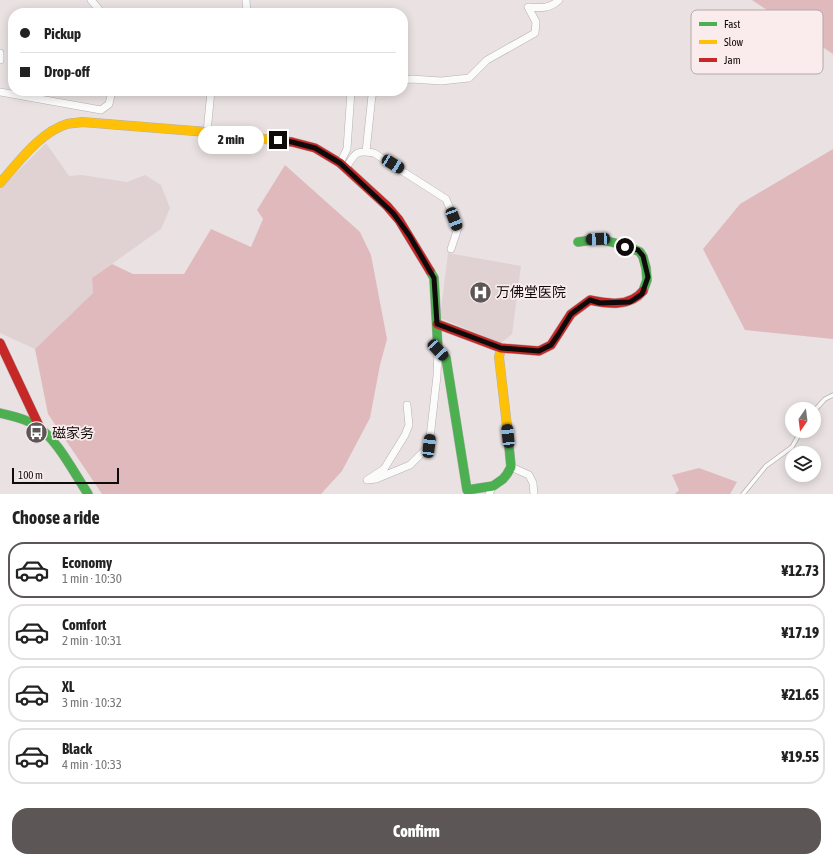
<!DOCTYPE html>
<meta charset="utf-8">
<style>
:root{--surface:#fff;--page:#f6f6f6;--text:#222;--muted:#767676;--line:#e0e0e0;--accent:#5c5656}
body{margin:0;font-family:"Asap Condensed","Noto Sans SC",sans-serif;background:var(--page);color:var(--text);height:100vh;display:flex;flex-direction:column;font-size:15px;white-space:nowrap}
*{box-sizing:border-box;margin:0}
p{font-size:13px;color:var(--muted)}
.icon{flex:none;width:22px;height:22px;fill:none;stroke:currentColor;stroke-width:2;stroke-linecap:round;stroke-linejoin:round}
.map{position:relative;height:494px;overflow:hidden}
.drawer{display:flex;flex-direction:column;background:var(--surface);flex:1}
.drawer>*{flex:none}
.hud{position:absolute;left:8px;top:8px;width:400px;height:88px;border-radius:16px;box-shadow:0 2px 10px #0003;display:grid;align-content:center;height:88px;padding:0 12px;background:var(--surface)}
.needle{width:26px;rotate:194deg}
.fabs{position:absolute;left:785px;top:402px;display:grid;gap:8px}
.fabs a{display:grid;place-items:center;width:36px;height:36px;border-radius:50%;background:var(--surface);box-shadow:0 2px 10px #0003;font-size:20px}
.scale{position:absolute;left:12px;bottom:10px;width:107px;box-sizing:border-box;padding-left:4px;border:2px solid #100b0b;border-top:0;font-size:11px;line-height:14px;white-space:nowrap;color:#100b0b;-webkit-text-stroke:3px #faecec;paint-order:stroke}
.end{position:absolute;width:18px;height:18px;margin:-9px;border:5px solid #100b0b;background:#fff;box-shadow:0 0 0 2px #fff}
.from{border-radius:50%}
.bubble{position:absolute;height:28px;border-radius:14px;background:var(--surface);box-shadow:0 2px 10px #0003;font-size:13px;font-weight:800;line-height:28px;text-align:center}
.car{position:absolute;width:12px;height:24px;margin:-12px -6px;border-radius:5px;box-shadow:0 0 3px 1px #0007;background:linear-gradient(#222 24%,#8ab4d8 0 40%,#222 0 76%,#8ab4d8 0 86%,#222 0)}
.hud b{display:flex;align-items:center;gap:14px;height:38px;font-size:15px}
.hud b+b{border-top:1px solid var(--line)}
.hud i{width:10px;height:10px;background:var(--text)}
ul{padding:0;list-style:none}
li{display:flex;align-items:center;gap:12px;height:56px;margin:0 8px 6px;padding:0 4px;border:2px solid var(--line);border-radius:16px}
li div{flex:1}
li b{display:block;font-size:15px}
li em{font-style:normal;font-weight:800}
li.active{border-color:var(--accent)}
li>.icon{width:36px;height:36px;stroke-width:1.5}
h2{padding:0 12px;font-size:18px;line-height:48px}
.action{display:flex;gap:8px;margin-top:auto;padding:8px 12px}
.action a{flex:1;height:46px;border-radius:16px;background:var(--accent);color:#fff;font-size:16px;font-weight:800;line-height:46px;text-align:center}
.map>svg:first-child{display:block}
.built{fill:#e0d1d2}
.forest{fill:#e0b9bc}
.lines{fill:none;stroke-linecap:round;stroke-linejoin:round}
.lane-casing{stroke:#b6afb0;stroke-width:5}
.street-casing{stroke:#b6afb0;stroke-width:8}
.fast-casing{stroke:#b6afb0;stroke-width:10}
.slow-casing{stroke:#b6afb0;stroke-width:10}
.jam-casing{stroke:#b6afb0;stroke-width:10}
.lane{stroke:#fcfbfb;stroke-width:3.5}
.street{stroke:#fcfbfb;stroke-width:7}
.fast{stroke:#4caf50;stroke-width:9}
.slow{stroke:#ffc107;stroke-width:9}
.jam{stroke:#c62828;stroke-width:9}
.route{stroke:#100b0b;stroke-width:5}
.labels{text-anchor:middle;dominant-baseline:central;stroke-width:3.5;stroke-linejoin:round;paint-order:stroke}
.poi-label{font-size:14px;fill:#100b0b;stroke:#faecec;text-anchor:start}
.key{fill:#faecec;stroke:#b4a8a8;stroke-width:1}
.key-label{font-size:11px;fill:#100b0b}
</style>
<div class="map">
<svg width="833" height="494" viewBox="0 0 833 494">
<rect width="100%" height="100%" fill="#eae2e2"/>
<path class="built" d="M 46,143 L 69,176 L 82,175 L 127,182 L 145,175 L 161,185 L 170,208 L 161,229 L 92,278 L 93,293 L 35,349 L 0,333 L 0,189 Z
M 448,253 L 521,266 L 512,334 L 501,343 L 440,318 Z"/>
<path class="forest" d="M 752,0 L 833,0 L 833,54 Z
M 833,149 L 833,339 L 745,330 L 703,249 L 740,204 Z
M 285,165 L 360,232 L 371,255 L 387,339 L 380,365 L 370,418 L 342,471 L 321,494 L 102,494 L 48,414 L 35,349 L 93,293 L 92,278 L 112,264 L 133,274 L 184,274 L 211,229 L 251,247 L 263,219 L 257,210 Z
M 699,468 L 737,482 L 730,494 L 675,494 L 679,490 L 672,475 Z"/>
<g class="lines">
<defs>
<path id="lane" d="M 814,411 L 825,399 L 833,395
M 743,494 L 766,466 L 792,447 L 801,431"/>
<path id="street" d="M 91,0 L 102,13
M 246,0 L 247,13
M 0,53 L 0,60
M 403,80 L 411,79 L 441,81 L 469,78 L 487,60 L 535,33 L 536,22 L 528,7 C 540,8 550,9 559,0
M 0,92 L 101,110 L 109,104 L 112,91
M 207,132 L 211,91
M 366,152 L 372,95 L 377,91
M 340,163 L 347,149 L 351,91
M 346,168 C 355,153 355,150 374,153 L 446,199 L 458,228 L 451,249
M 407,405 L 409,425 L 405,435 L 384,469 L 367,480 L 376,479 L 410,465 L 429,446 L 437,376 L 438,350
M 511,467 L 529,475 L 533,483 L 534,494
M 489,494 L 493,486"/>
<path id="fast" d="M 578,242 L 599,239 L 627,246 L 640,252 L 643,257 L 646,268 L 647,280 L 643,291
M 430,271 L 434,278 L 438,350 L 446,358 L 467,490 L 493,486 L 503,479 L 507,474 L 511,467 L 507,426
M 0,413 C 12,416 25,418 35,425 C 57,438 74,473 88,494"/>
<path id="slow" d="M 0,183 C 18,163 40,132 67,124 C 71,123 77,123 82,122 L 207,132 L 273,140
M 501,348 L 499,357 L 507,426"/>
<path id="jam" d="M 273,140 L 292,142 L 315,148 L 340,163 L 387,206 L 399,220 L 430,271
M 437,324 L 501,348 L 539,351 L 551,345 L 571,314 L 590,300 C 608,304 630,307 643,291
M 0,343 L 40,428"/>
</defs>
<use href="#lane" class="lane-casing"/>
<use href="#street" class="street-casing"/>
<use href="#fast" class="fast-casing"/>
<use href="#slow" class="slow-casing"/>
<use href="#jam" class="jam-casing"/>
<use href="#lane" class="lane"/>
<use href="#street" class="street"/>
<use href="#fast" class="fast"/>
<use href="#slow" class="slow"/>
<use href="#jam" class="jam"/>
</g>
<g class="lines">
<path class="route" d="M 278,140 L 292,142 L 315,148 L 340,163 L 393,213 L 409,235 L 434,278 L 437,324 L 501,348 L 539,351 L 551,345 L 558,335 L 571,314 L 590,300 L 600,303 L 630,302 L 642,294 L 648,277 L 643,256 L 638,250 L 625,247"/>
</g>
<defs>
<symbol id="hospital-disc" viewBox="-11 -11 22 22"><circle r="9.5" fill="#5c5656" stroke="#faecec"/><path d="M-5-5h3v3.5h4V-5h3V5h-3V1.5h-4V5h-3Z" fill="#fff"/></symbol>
<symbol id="bus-disc" viewBox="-11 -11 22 22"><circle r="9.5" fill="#5c5656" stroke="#faecec"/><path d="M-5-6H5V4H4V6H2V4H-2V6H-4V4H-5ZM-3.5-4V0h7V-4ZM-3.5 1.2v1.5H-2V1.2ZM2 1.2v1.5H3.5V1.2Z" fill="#fff"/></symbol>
</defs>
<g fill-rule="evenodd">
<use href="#hospital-disc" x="468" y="280" width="25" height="25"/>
<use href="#bus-disc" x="24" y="420" width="25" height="25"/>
</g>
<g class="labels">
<g class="poi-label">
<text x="496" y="292">万佛堂医院</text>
<text x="52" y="433">磁家务</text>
</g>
</g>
<rect x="691" y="10" width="132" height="64" rx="6" class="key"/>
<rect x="699" y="22" width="18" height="4" fill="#4caf50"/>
<rect x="699" y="40" width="18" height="4" fill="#ffc107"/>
<rect x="699" y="58" width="18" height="4" fill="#c62828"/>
<g class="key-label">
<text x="724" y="28">Fast</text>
<text x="724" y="46">Slow</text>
<text x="724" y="64">Jam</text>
</g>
</svg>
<div class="fabs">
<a><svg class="needle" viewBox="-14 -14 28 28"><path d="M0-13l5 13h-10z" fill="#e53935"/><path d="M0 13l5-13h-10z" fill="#767676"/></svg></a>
<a><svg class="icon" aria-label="layers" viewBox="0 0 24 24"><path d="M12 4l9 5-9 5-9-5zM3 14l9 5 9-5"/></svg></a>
</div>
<div class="scale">100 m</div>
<i class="end from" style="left:625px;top:247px"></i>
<i class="end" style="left:278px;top:140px"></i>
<div class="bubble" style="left:198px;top:126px;width:66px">2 min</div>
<i class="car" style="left:393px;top:164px;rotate:122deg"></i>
<i class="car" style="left:454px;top:219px;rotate:159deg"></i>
<i class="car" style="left:598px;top:239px;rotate:267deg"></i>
<i class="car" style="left:438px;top:350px;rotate:137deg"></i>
<i class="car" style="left:508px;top:436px;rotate:354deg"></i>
<i class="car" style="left:429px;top:446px;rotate:7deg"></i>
<div class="hud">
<b><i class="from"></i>Pickup</b>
<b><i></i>Drop-off</b>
</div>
</div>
<section class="drawer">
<h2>Choose a ride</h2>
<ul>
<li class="active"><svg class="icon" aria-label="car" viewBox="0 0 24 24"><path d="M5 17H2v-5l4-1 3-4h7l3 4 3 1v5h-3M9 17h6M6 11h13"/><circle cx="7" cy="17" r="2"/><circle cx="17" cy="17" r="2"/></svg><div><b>Economy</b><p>1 min · 10:30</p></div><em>¥12.73</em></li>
<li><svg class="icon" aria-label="car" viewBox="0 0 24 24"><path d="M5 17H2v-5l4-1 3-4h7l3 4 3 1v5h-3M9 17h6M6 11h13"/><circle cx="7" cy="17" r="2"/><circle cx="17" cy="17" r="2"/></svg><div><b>Comfort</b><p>2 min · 10:31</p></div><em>¥17.19</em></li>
<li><svg class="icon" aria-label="car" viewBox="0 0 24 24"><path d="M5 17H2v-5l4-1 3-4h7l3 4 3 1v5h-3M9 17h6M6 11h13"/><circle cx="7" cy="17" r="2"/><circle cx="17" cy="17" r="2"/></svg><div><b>XL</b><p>3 min · 10:32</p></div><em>¥21.65</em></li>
<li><svg class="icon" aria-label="car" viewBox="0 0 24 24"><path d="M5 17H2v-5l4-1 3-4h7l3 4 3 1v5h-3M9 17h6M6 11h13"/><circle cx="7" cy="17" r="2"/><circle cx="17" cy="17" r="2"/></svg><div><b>Black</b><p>4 min · 10:33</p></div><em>¥19.55</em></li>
</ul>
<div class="action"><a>Confirm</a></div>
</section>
